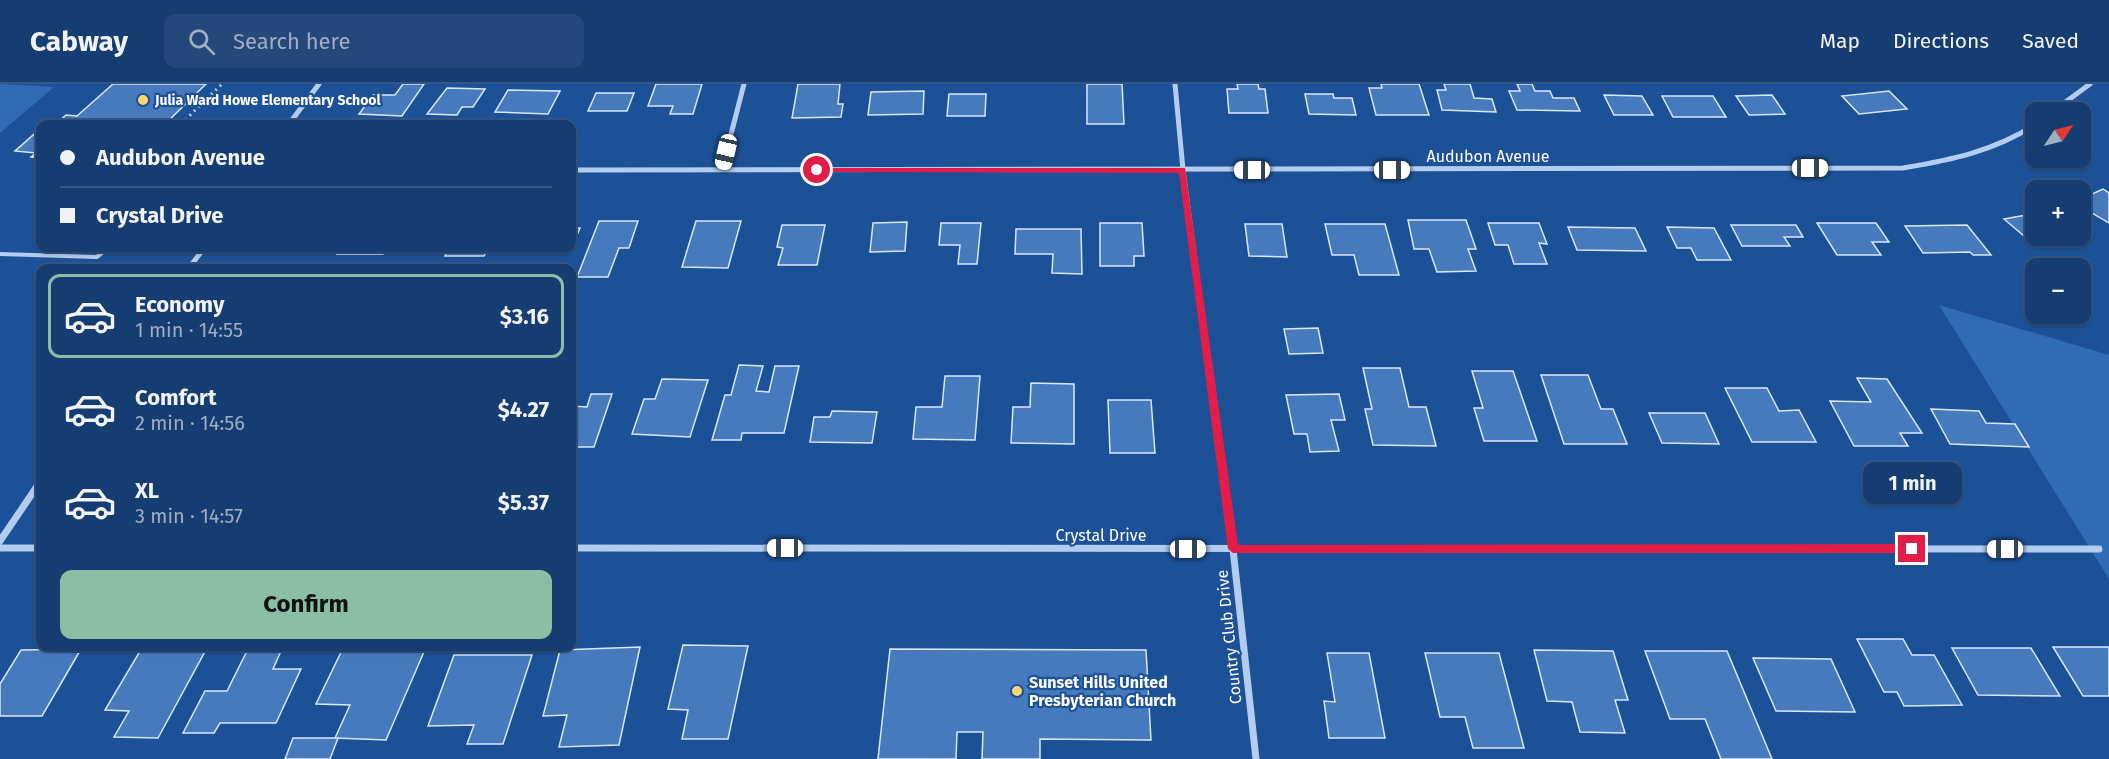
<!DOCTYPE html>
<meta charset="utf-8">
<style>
:root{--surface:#163d71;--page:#234879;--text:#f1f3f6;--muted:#9eaec3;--line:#355684;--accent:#8abfa5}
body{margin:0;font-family:"Fira Sans",sans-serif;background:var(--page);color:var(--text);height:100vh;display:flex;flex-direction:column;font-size:22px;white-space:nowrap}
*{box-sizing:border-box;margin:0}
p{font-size:20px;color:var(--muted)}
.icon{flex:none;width:33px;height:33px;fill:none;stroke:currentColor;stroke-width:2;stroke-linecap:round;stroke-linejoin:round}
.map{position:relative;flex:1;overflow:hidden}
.side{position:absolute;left:36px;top:180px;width:540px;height:387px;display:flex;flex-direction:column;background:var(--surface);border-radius:12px;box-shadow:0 2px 4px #0004,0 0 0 2px var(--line)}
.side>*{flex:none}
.top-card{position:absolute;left:36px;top:36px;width:540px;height:132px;border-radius:12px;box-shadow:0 2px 4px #0004,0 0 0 2px var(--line);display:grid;align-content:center;height:132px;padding:0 24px;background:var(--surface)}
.needle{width:39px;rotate:55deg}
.controls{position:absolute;left:2025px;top:18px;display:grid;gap:12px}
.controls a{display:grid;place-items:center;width:66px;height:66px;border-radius:12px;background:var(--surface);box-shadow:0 2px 4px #0004,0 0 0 2px var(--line);font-size:30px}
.end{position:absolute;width:27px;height:27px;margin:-14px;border:8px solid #e11d48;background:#fff;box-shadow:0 0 0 3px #fff}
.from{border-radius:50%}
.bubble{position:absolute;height:42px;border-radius:12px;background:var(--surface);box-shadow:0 2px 4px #0004,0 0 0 2px var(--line);font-size:20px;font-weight:700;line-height:42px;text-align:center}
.car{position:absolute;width:18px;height:36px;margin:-18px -9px;border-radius:8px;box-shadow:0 0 4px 2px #0007;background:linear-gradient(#fff 24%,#345 0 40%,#fff 0 76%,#345 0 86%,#fff 0)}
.top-card b{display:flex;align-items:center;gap:21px;height:57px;font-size:22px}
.top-card b+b{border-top:2px solid var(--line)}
.top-card i{width:15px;height:15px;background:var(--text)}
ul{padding:10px 0 0;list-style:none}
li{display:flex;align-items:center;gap:18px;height:84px;margin:0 12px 9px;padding:0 12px;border:3px solid transparent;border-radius:12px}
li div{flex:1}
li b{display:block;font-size:22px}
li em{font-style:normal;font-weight:700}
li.active{border-color:var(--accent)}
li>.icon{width:54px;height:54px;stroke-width:1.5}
.action{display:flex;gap:12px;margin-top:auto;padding:12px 24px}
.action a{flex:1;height:69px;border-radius:12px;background:var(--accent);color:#111;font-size:24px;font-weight:700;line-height:69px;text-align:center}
header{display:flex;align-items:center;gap:36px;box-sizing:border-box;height:84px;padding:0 30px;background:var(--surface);border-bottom:2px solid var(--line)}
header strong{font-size:28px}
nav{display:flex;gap:33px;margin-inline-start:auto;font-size:21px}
.search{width:420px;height:54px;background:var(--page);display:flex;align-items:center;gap:15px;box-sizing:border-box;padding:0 21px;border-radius:12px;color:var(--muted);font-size:22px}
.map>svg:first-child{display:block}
.green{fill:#316bb4}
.building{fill:#467abd;stroke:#d8e8fb;stroke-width:1.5}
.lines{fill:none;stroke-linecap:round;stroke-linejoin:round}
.path{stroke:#b2cdef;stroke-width:3;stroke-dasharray:2 4;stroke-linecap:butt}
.lane{stroke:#b2cdef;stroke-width:4}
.street-far1{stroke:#b2cdef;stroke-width:5}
.street{stroke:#b2cdef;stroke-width:7}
.route{fill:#e11d48}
.poi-dot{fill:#fed771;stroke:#1d5197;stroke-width:2}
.labels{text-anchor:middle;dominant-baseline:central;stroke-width:4.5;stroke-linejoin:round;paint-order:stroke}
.far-poi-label{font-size:14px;font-weight:bold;fill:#fff;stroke:#1d5197;text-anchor:start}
.street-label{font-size:16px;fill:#fff;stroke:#1d5197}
.poi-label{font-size:16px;font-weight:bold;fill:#fff;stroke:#1d5197;text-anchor:start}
</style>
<header>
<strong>Cabway</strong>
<div class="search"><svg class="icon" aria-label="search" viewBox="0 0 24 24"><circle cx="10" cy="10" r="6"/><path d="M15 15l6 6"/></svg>Search here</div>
<nav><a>Map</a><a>Directions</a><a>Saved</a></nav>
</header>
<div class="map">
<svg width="2109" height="675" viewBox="0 0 2109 675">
<rect width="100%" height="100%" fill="#1d5197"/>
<path class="green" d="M 0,0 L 54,3 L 0,49 Z
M 1939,221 L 2109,271 L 2109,495 Z"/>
<path class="building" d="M 113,0 L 206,0 L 165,40 L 56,40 L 66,31 L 77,32 Z
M 403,0 L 424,0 L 402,32 L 359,30 L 373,11 L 395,11 Z
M 656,0 L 702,0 L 693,30 L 670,30 L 673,22 L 648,22 Z
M 798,0 L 840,0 L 838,20 L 843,20 L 841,33 L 792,34 Z
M 1087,0 L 1122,0 L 1124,40 L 1087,40 Z
M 1237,0 L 1258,0 L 1259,5 L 1265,5 L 1268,29 L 1229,29 L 1227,5 L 1238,5 Z
M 1381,0 L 1419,0 L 1429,31 L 1376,31 L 1369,4 L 1382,4 Z
M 1444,0 L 1470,0 L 1474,14 L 1492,15 L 1496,28 L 1442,26 L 1437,6 L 1446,6 Z
M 1517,0 L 1532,0 L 1535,7 L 1550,7 L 1553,14 L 1574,14 L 1580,27 L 1517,26 L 1509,7 L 1520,7 Z
M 447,4 L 485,5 L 473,23 L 462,23 L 457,31 L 427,30 Z
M 508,6 L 560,7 L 548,30 L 495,28 Z
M 924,7 L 923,30 L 868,31 L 871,8 Z
M 1889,7 L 1907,25 L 1859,30 L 1842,12 Z
M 596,9 L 634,9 L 627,27 L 588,27 Z
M 949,10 L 986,10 L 985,32 L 947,32 Z
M 1305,10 L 1333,10 L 1334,14 L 1352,14 L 1356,31 L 1309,30 Z
M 1604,11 L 1642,12 L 1653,31 L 1614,31 Z
M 1772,11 L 1785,30 L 1749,31 L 1736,12 Z
M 1662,12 L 1713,12 L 1726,33 L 1673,33 Z
M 40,45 L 40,74 L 31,73 L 36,69 L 15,67 Z
M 2076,103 L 2090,111 L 2103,105 L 2109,109 L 2109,139 L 2080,122 L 2080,106 L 2067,106 Z
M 2036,124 L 2036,150 L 2024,152 L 2004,135 L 2032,130 L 2027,126 Z
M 1408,136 L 1466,136 L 1476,165 L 1468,165 L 1476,187 L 1437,188 L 1429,165 L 1414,165 Z
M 599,137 L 638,137 L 629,164 L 619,164 L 608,193 L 577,193 Z
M 696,137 L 741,137 L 728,184 L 682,183 Z
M 907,138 L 905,167 L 870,168 L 873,139 Z
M 941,139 L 981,139 L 977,180 L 958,180 L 960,161 L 939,161 Z
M 1100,139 L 1142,139 L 1144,172 L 1134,172 L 1134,182 L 1100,182 Z
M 1488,139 L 1539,139 L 1547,160 L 1539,159 L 1547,180 L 1514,180 L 1508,161 L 1495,161 Z
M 1817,139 L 1876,139 L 1889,158 L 1872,158 L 1881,171 L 1837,171 Z
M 1245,140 L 1282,140 L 1287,173 L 1249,172 Z
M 1325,140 L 1385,140 L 1399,191 L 1359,191 L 1354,171 L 1332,171 Z
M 782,141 L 825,141 L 817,181 L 778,181 L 783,164 L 777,163 Z
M 1731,141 L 1796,141 L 1803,153 L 1784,153 L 1790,162 L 1742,162 Z
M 1967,141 L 1991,171 L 1973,171 L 1970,168 L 1923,169 L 1905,142 Z
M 1568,143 L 1635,144 L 1646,167 L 1577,166 Z
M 1667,143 L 1714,144 L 1731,176 L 1697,176 L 1691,164 L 1677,164 Z
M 572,144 L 580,144 L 571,165 L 551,165 L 550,168 L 512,168 L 514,164 L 572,164 Z
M 1016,145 L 1081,145 L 1082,190 L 1052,189 L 1053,170 L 1015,170 Z
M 341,164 L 407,164 L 386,165 L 383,170 L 337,170 Z
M 428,164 L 488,164 L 484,172 L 445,172 L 448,164 Z
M 1318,244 L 1323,269 L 1289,270 L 1284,245 Z
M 739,281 L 763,282 L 756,307 L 769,308 L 775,282 L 799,282 L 784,349 L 742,349 L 741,356 L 712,356 L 725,311 L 731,311 Z
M 1363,284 L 1400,284 L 1409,323 L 1426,323 L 1436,362 L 1373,361 L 1365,325 L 1372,325 Z
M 1472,287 L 1513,287 L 1537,357 L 1484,357 L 1474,324 L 1483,324 Z
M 1541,291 L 1588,291 L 1601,325 L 1613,325 L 1627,360 L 1564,360 Z
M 945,292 L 980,292 L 975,356 L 913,355 L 916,323 L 942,323 Z
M 1857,294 L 1887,295 L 1922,349 L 1900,349 L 1908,362 L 1854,362 L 1830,317 L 1871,318 Z
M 662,295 L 708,296 L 690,353 L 632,350 L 644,315 L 655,315 Z
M 1031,299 L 1074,300 L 1074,360 L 1011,359 L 1013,323 L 1030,323 Z
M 1725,304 L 1767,304 L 1779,327 L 1799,326 L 1816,358 L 1752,358 Z
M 591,310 L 612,310 L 594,363 L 572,363 L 572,322 L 587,323 Z
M 1339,310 L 1345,336 L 1331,336 L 1339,367 L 1310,368 L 1307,350 L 1294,350 L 1286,311 Z
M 1108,316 L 1151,316 L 1155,369 L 1110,369 Z
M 1931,325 L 1979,327 L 1986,339 L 2015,340 L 2029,363 L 1950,360 Z
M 832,327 L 877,328 L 872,359 L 810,358 L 814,333 L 830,333 Z
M 1649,329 L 1705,329 L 1719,360 L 1662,359 Z
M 1857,555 L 1903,555 L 1912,571 L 1934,571 L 1962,621 L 1904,622 L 1897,608 L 1884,608 Z
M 683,561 L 748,562 L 728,655 L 682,655 L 688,626 L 668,625 Z
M 143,562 L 208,562 L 158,654 L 114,653 L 129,627 L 105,626 Z
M 344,562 L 426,563 L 386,656 L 335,654 L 350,621 L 316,620 Z
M 640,563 L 619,661 L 559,663 L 567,631 L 543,632 L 560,566 Z
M 2053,563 L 2109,563 L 2109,612 L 2083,612 Z
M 1952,564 L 2031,564 L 2060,612 L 1978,611 Z
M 81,565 L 42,632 L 0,632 L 0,600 L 21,566 Z
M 890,565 L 1146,566 L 1151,656 L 1040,655 L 1040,675 L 982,675 L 983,648 L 957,648 L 956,675 L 878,675 Z
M 1534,566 L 1613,567 L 1628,616 L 1615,616 L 1625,649 L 1580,648 L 1572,618 L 1547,617 Z
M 247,567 L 281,567 L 273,585 L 301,585 L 276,639 L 220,639 L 214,649 L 183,649 L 205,607 L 227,607 Z
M 1645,567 L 1727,567 L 1772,675 L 1721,675 L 1705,635 L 1670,635 Z
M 1327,569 L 1369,569 L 1385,654 L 1329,654 L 1324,617 L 1335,618 Z
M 1425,569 L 1499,569 L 1524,664 L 1473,664 L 1465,633 L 1440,633 Z
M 454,571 L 532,571 L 503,660 L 467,660 L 474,641 L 428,642 Z
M 1753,574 L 1831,575 L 1855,628 L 1776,627 Z
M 293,654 L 338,654 L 330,675 L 285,675 Z"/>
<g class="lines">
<path class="path" d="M 183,38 L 204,40
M 181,40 L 222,0"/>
<path class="lane" d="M 0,170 L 97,173 L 108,164"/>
<path class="street-far1" d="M 1175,0 L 1183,86 L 1211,297
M 2052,28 L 2090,0
M 289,40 L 319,0
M 722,85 L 744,0
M 572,86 L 1903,84 C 1951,76 1995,67 2036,40
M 189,184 L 204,164"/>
<path class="street" d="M 1211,296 L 1233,465 L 1256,675
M 0,457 L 40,398
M 0,464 L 40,464
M 572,464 L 2099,465"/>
</g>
<path class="route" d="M 814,84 L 1185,84 L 1238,461 L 1912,460 L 1917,465 L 1912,469 L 1233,469 L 1228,465 L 1179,89 L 817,88 L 814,87 Z"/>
<g class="poi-dot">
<circle cx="143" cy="16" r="6"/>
<circle cx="1017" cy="607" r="6"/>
</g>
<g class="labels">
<g class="far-poi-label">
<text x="155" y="16">Julia Ward Howe Elementary School</text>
</g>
<g class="street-label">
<text x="1488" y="72">Audubon Avenue</text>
<text x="1101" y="451">Crystal Drive</text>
<text transform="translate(1229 553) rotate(-96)">Country Club Drive</text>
</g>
<g class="poi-label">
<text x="1029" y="598">Sunset Hills United<tspan x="1029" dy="18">Presbyterian Church</tspan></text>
</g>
</g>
</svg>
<div class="controls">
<a><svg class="needle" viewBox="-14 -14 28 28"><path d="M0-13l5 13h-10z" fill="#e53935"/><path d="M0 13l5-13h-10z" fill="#9eaec3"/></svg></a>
<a>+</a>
<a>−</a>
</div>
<i class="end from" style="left:817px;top:86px"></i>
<i class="end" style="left:1912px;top:465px"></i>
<div class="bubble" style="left:1863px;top:378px;width:99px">1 min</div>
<i class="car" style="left:726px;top:68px;rotate:193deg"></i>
<i class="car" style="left:1810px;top:84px;rotate:90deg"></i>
<i class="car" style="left:1252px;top:86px;rotate:270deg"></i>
<i class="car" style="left:1392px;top:86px;rotate:90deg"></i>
<i class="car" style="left:785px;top:464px;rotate:270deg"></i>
<i class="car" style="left:1188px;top:465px;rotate:90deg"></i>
<i class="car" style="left:2005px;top:465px;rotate:270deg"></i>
<div class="top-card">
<b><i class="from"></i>Audubon Avenue</b>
<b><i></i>Crystal Drive</b>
</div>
<section class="side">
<ul>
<li class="active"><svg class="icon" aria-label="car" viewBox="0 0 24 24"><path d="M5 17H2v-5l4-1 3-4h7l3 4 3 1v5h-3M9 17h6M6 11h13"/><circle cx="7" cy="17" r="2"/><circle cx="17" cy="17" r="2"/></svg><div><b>Economy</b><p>1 min · 14:55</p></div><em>$3.16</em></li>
<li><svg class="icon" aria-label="car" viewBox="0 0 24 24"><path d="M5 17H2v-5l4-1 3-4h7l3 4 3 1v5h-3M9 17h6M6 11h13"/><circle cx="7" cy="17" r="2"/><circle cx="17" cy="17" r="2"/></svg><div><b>Comfort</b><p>2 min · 14:56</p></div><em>$4.27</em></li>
<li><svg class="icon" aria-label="car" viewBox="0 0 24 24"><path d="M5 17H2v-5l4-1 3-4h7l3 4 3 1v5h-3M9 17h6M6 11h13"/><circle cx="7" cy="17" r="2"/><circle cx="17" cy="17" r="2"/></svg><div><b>XL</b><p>3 min · 14:57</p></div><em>$5.37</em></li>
</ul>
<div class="action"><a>Confirm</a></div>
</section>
</div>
